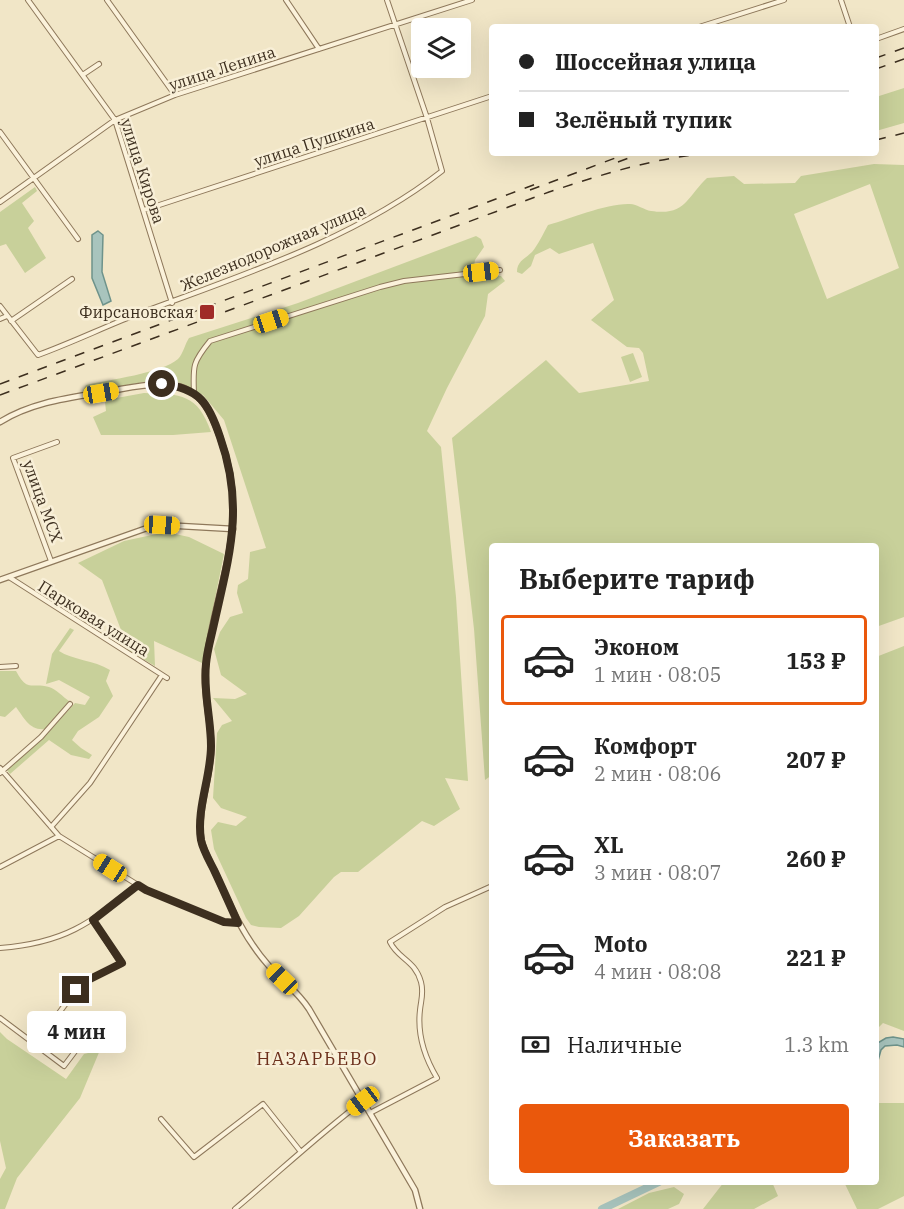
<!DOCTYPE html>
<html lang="ru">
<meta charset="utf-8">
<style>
:root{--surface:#fff;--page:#f2f2f2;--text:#222;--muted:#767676;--line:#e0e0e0;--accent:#ea580c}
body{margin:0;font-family:"IBM Plex Serif",serif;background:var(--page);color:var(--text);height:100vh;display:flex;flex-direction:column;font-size:22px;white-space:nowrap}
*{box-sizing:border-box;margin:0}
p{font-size:20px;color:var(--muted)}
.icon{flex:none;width:33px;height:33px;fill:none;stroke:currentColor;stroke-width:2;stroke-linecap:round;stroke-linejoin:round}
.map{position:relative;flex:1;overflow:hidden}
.sheet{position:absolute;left:489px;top:543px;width:390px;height:642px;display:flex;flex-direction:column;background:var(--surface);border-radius:6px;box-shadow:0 6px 24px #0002}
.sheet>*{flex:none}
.guide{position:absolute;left:489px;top:24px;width:390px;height:132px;border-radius:6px;box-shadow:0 6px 24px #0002;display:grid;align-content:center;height:132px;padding:0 30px;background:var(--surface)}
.tools{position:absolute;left:411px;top:18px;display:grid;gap:12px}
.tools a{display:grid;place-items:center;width:60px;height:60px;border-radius:6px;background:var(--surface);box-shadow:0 6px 24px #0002;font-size:30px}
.end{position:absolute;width:27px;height:27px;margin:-14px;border:8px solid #3d2f1f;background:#fff;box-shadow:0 0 0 3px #fff}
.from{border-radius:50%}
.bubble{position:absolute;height:42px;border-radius:6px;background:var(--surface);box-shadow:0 6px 24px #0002;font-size:20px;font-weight:700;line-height:42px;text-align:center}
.car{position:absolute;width:18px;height:36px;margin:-18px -9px;border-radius:8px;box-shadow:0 0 4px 2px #0007;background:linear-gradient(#f5c518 24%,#345 0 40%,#f5c518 0 76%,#345 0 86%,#f5c518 0)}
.guide b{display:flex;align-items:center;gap:21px;height:57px;font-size:22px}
.guide b+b{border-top:2px solid var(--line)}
.guide i{width:15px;height:15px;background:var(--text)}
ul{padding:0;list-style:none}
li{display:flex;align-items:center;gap:18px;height:90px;margin:0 12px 9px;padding:0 18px;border:3px solid transparent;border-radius:6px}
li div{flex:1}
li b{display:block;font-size:22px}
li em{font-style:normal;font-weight:700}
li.active{border-color:var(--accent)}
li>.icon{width:54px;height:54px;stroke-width:1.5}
h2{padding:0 30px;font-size:27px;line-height:72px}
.pay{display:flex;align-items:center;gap:15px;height:66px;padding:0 30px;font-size:22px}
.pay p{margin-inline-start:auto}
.button{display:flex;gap:12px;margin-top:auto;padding:12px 30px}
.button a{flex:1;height:69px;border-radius:6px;background:var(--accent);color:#fff;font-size:24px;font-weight:700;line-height:69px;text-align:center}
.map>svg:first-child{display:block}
.green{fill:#c8d09a;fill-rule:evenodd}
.water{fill:#a8c4bd;stroke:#6e938b;stroke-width:1.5}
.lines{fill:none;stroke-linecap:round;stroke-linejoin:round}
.river{stroke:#a8c4bd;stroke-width:8}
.minor-casing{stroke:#8e785b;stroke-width:6}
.tertiary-casing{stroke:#8e785b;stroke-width:7}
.minor{stroke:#fbf2db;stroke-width:4}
.tertiary{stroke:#fbf2db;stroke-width:4.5}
.rail{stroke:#3d2f1f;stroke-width:1.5;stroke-dasharray:10 10;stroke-linecap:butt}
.route{stroke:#3d2f1f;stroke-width:8}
.poi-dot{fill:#a02b28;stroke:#f8efd7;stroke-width:2}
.labels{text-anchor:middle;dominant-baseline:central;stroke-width:5;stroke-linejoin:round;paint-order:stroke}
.street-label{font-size:16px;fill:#3d2f1f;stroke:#f8efd7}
.poi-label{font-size:16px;fill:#3d2f1f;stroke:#f8efd7;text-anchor:end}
.neighbourhood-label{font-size:18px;letter-spacing:1.5px;fill:#6c301c;stroke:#f8efd7}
</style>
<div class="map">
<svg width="904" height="1209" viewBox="0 0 904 1209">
<rect width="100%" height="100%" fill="#f1e6c7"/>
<path class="green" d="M 904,88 L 904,123 L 876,131 L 876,97 Z
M 874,164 L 904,165 L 904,617 L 876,627 L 876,546 L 492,546 L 492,775 L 485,780 L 474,629 L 452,438 L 546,360 L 579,393 L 649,381 L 643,353 L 639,348 L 627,347 L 591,320 L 614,300 L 593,243 L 559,254 L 550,248 L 535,255 L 531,266 L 522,274 L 517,272 C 517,261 525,259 532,252 C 538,245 543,234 548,225 C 570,219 607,203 630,204 C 637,204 644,210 651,211 C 686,216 686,198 707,178 L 734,176 L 744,184 L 795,183 L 801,176 ZM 870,184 L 899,268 L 827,299 L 794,214 Z
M 35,187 L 37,191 L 22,203 L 34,221 L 28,228 L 46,258 L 25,273 L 6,244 L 0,246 L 0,212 Z
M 476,236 L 481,239 L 484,247 L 475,260 L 472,279 L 485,276 L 501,276 L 505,281 L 488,294 L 485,316 L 447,388 L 427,431 L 441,447 L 456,597 L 468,781 L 445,778 L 460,809 L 434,826 L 422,821 L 358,872 L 341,872 L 334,877 L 299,916 L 281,928 L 259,927 L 251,925 L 246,918 L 214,849 L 211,830 L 218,822 L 236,826 L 247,817 L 221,808 L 213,798 L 217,733 L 222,725 L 232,721 L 213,698 L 235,699 L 247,694 L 221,675 L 214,649 L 220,632 L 230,617 L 243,613 L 237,593 L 238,585 L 248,579 L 250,552 L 266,548 L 224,420 L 203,395 L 174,380 L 156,380 L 82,393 L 86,385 C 108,380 162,373 178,359 C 183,354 185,344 189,338 L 298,303 Z
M 633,353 L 642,377 L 630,382 L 621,357 Z
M 144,393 C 181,394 198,394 211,432 L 173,435 L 101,435 L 93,417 L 106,411 L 105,402 L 111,399 Z
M 166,532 L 189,537 L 224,554 L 202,663 L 154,641 L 155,666 L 129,651 L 102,580 L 78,563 L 124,541 Z
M 70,628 L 74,630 L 59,651 C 72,660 94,660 110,670 L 106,681 L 113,696 L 99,717 L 78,731 L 72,740 L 81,748 L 92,755 L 89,759 L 71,755 L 49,740 L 10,774 L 7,770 L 46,735 L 75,703 L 85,705 L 90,697 L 59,680 L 46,684 L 52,654 Z
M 904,646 L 904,1031 L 883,1023 L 876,1030 L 876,657 Z
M 0,671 L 16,671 C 28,693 31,682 49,687 C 56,689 63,697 69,701 L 45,729 C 30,731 24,718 16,707 L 5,717 L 0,716 Z
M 0,1032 L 7,1039 L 66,1079 L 84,1054 L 100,1050 L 80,1098 L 17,1178 L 5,1209 L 0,1209 L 0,1179 L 6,1168 L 0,1141 Z
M 876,1103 L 904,1103 L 904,1196 L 878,1209 L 857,1209 L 844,1182 L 876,1182 Z
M 724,1182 L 772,1182 L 778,1196 L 754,1209 L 703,1209 Z
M 674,1187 L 684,1194 L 679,1204 L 668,1209 L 618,1209 L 649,1193 Z"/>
<path class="water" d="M 98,231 L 103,235 L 102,272 L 111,301 L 103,305 L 92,278 L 92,235 Z
M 893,1037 L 904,1039 L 904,1047 L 897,1045 L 885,1046 L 881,1050 L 876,1068 L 876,1044 L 886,1038 Z"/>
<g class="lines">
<path class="river" d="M 602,1209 L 659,1182"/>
<defs>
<path id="minor" d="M 28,0 L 115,120 L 172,303
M 107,0 L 175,95
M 286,0 L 319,49
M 841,0 L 850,27
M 699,27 L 784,0
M 876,39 L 904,29
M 84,74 L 99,64
M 0,132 L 78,239
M 0,202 L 115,120 L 175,95 L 472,0
M 144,210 L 492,96
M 0,306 L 38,355 C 71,343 102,328 135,315 C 239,276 354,240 442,171 L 427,118 L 387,0
M 0,319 L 7,316
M 11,321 L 72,279
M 194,394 C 193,366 192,363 210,341 L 380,287 L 404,281 L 500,270
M 51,561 L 13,458 L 57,442
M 9,577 L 167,678
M 0,667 L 16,666
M 0,768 L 59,836 L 146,890 L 224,922 L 238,923
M 0,773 L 41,737 L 70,704
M 51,827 L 90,783 L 162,675
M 0,867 L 59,836
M 0,948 C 65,943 89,924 138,885
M 0,1018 L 64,1066 L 95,1025
M 53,1021 L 76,990 L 88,980 L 121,964 L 93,920
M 370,1113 L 437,1078 C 425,1058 417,1035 420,1010 C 421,1000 424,993 421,982 C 415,960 398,959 390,942 L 445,907 L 492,886
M 161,1119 L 194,1157 L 263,1104 L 301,1152
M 235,1209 C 278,1173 318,1135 363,1101"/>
<path id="tertiary" d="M 0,422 C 37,399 80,397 121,389 C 177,379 200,380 220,437 C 252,526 217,578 206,663 C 202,691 211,717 211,745 C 212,776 197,807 201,839 C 203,850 210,862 215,872 C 230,906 244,938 269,966 C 283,981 298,992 309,1009 L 415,1190 L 420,1209
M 0,580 L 147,528 L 162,525 L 233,529"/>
</defs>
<use href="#minor" class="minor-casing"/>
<use href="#tertiary" class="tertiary-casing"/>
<use href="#minor" class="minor"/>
<use href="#tertiary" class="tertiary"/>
<path class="rail" d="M 876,58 L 904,48
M 876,69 L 904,59
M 876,140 L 904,133
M 618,162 L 642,153
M 530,190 L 626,154
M 0,384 L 536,184
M 0,395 L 549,192 C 603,174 654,158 711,153"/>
</g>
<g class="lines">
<path class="route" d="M 76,990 L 88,980 L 122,963 L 93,920 L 138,885 L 146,890 L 224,922 L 238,923 C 230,905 222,887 214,870 C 209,860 203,850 201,840 C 196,809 211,777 211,746 C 211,718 203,692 206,664 C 207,651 211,638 214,624 C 229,556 245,507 220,437 C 209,404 200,388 162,384"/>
</g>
<rect class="poi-dot" x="199" y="304" width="16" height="16" rx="3"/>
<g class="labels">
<g class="street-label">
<text transform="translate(222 68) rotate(-18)">улица Ленина</text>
<text transform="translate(314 142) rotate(-18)">улица Пушкина</text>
<text transform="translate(143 171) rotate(72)">улица Кирова</text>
<text transform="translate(273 247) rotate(-23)">Железнодорожная улица</text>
<text transform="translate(43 501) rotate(70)">улица МСХ</text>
<text transform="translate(94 618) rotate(32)">Парковая улица</text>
</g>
<g class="poi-label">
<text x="194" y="312">Фирсановская</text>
</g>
<g class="neighbourhood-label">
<text x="317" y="1058">НАЗАРЬЕВО</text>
</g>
</g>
</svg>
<div class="tools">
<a><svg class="icon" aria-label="layers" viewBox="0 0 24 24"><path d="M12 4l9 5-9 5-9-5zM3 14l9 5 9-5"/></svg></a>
</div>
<i class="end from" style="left:162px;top:384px"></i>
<i class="end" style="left:76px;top:990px"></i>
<div class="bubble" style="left:27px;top:1011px;width:99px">4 мин</div>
<i class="car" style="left:481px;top:272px;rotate:83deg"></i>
<i class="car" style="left:271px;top:321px;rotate:72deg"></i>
<i class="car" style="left:101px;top:393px;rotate:80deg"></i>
<i class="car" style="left:162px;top:525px;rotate:93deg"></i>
<i class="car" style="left:110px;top:868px;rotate:302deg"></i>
<i class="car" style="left:282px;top:979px;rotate:314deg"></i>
<i class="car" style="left:363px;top:1101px;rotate:233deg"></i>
<div class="guide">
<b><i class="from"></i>Шоссейная улица</b>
<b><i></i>Зелёный тупик</b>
</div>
<section class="sheet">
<h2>Выберите тариф</h2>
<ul>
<li class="active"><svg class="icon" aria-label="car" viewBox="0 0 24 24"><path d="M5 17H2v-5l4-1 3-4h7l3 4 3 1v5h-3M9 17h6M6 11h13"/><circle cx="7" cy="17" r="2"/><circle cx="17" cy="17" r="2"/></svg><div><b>Эконом</b><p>1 мин · 08:05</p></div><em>153 ₽</em></li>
<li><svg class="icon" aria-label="car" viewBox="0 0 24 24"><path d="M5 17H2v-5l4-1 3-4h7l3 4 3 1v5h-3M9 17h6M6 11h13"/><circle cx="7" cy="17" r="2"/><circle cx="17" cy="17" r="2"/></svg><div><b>Комфорт</b><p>2 мин · 08:06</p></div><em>207 ₽</em></li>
<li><svg class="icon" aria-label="car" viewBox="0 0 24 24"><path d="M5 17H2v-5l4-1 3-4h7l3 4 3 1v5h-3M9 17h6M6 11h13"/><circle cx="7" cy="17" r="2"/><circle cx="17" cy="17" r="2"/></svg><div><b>XL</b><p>3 мин · 08:07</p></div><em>260 ₽</em></li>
<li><svg class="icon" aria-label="car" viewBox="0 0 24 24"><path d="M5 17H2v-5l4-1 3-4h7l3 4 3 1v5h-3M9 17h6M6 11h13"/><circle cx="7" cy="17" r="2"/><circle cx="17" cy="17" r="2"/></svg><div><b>Moto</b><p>4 мин · 08:08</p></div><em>221 ₽</em></li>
</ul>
<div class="pay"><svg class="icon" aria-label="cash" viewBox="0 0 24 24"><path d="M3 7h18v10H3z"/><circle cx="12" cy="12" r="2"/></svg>Наличные<p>1.3 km</p></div>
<div class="button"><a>Заказать</a></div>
</section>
</div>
